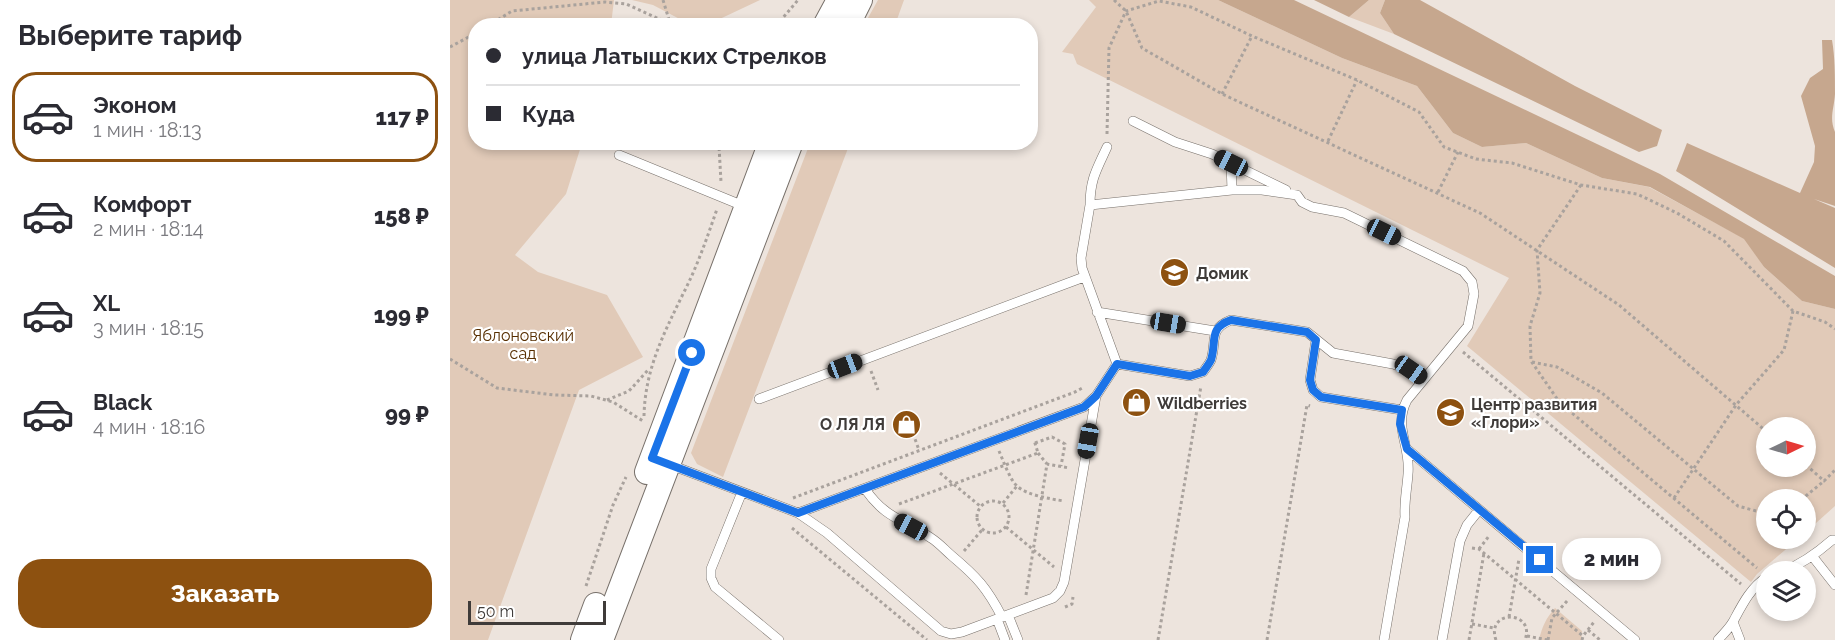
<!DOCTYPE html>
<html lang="ru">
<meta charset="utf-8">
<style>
:root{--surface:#fff;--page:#f7f7f7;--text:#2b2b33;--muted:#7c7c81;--line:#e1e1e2;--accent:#8d5110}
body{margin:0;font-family:Raleway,sans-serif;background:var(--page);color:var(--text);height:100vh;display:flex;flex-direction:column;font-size:22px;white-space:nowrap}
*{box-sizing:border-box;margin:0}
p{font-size:20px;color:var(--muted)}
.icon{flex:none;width:33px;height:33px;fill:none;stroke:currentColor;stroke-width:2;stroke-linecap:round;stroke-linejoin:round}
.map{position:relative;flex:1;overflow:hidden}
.details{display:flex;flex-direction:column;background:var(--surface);width:450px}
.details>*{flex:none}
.hud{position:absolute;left:18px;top:18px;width:570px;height:132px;border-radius:24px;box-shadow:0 3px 9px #0003;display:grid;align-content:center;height:132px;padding:0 18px;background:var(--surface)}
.needle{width:39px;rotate:85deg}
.fabs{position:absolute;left:1306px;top:417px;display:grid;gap:12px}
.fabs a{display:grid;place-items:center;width:60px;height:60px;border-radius:50%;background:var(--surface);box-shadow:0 3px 9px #0003;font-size:30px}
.scale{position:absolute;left:18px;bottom:15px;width:138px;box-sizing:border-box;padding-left:6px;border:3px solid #3f3b39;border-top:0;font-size:16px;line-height:21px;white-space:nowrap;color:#3f3b39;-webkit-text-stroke:4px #fff;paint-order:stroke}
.end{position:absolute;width:27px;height:27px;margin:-14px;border:8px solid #1a73e8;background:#fff;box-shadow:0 0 0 3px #fff}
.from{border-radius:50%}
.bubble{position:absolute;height:42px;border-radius:21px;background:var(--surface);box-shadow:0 3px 9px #0003;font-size:20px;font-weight:800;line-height:42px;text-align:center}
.car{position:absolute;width:18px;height:36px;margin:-18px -9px;border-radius:8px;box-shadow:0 0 4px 2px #0007;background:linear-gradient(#222 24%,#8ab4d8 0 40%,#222 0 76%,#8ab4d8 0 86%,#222 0)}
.hud b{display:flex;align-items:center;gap:21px;height:57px;font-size:22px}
.hud b+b{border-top:2px solid var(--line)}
.hud i{width:15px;height:15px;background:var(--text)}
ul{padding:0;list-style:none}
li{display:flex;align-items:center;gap:18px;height:90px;margin:0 12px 9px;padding:0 6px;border:3px solid transparent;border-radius:24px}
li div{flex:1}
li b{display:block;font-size:22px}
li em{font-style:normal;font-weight:800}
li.on{border-color:var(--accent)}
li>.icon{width:54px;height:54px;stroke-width:1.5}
h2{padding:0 18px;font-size:27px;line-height:72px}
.primary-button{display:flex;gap:12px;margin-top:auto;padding:12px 18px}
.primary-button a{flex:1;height:69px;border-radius:24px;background:var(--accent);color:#fff;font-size:24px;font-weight:800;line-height:69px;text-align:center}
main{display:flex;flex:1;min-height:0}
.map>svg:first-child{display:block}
.green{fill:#e1cab8;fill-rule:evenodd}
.forest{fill:#c6a78e}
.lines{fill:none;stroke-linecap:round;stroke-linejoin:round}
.service-casing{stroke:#77706a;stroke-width:10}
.tertiary-casing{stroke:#77706a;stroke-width:26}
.path{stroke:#a9a29d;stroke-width:3;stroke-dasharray:3 3;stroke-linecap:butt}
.service{stroke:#fff;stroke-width:9}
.tertiary{stroke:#fff;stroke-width:24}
.route{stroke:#1a73e8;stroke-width:8}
.labels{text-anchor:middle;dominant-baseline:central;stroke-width:4.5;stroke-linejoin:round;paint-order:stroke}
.poi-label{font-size:16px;font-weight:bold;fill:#3f3b39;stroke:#fff;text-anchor:start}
.park-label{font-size:16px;fill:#572e00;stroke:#fff}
</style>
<main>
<section class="details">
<h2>Выберите тариф</h2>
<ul>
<li class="on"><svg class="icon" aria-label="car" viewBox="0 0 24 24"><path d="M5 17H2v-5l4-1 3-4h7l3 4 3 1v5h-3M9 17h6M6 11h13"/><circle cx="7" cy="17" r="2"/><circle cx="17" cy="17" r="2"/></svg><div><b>Эконом</b><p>1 мин · 18:13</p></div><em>117 ₽</em></li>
<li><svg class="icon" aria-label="car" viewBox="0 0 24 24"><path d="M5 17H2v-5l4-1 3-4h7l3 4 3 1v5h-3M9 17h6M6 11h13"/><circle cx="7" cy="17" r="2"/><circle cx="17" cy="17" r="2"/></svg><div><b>Комфорт</b><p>2 мин · 18:14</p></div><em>158 ₽</em></li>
<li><svg class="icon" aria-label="car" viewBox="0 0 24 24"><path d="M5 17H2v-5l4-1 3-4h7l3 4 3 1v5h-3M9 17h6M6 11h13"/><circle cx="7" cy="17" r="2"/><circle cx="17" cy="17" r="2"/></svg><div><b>XL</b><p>3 мин · 18:15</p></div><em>199 ₽</em></li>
<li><svg class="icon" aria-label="car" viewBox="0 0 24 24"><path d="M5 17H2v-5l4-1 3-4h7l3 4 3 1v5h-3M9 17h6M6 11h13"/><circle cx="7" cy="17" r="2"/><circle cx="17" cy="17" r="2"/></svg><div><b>Black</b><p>4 мин · 18:16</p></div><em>99 ₽</em></li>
</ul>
<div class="primary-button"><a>Заказать</a></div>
</section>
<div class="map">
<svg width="1385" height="640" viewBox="0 0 1385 640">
<rect width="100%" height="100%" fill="#ede4dd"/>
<path class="green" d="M 0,0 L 164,0 L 161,25 L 26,26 L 26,142 L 132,143 L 116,194 L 65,255 L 88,272 L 157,295 L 193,357 L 129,390 L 38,640 L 0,640 Z
M 182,0 L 310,0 L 257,25 L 243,26 L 203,5 Z
M 428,0 L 454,0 L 445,25 L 414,25 Z
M 639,0 L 768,0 L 892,58 L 967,86 L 1003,133 L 1032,147 L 1076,143 L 1152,178 L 1199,187 L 1295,239 L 1314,267 L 1352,301 L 1385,309 L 1385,506 L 1356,532 L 1356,500 L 1317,500 L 1317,538 L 1348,539 L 1307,574 L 1301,582 L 1017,346 L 1059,278 L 627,64 L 623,54 L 612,52 L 646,7 ZM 1317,428 L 1356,428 L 1356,466 L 1317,466 Z
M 919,0 L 935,0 L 930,13 L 944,34 L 899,17 Z
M 360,143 L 400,143 L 273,477 L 247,464 L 241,453 Z
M 1105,608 L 1132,631 L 1131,640 L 1089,640 C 1092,627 1096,618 1105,608 Z"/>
<path class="forest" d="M 768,0 L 844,0 L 1210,174 L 1385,276 L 1385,309 L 1352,301 L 1314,267 L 1294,239 L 1200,187 L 1152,178 L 1076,143 L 1032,147 L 1003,133 L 967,86 L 892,58 Z
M 864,0 L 919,0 L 899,17 Z
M 935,0 L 970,0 L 1125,86 L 1212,130 L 1207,146 L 1189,152 L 944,34 L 930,13 Z
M 1372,40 L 1382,40 C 1385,57 1385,76 1385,94 C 1384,109 1379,118 1385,132 L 1385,206 L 1364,199 L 1385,208 L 1385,268 L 1226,171 L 1237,143 L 1350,193 L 1364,162 L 1365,146 L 1351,96 L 1360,78 L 1373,69 Z"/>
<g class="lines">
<defs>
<path id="service" d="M 683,121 L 725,142 L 762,154 L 836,190
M 169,155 L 296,207
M 781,163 L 782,190
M 640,205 C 640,179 647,169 657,147
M 647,312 L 765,331
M 866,340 L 860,380 L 863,390 L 871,397 L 952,410
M 667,364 L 632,268 L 631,258 L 640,205 L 782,190 L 812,190 L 847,195 L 852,202 L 862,207 L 894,213 L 1013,271 L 1022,282 L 1024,294 L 1018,326 L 957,400 C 943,427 961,446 958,474 C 957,489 954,502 955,517 L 934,640
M 309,399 L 634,277
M 957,449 L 1185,640
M 218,464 L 348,513 L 377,533 L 491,631 L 501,634 L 512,632 L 603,598 L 610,591 L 614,582 L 646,396
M 415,489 C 436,519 453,519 481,538 C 489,543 495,550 502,556 C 527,577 537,588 552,617
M 292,492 L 261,569 L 261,578 L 265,587 L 329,640
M 348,513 L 634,407 L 646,396 L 667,364 L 740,376 L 753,372 C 756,368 759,364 761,360 C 767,341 758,329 781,320 L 857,332 L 883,353 L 943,364 L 961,370 L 974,379
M 1363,557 L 1385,585
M 1332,572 C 1352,564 1366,554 1382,540 L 1385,540
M 558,615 L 568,640
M 547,619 L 555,640
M 1283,622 L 1290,640
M 992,640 L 1010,541 L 1017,525 L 1029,510
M 1268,640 C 1273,634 1280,628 1284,620 C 1292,605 1301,587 1317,577"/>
<path id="tertiary" d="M 375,26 L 389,0
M 397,26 L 410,0
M 197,472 L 321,142
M 133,640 L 146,605
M 151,640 L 341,142"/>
</defs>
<use href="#service" class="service-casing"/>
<use href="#tertiary" class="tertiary-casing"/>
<path class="path" d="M 213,0 L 220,23
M 664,0 L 676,11 L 692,48 L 772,94 L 1030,213 L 1169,305 L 1317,432
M 38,26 L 62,11 L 155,2 L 176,4 L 225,26
M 326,26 L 348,0
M 0,47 L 26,33
M 772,94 L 802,36
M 657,134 L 659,48 L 676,11 L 709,1 L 741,7 L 802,36 L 907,80 L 969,112 L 994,147 L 1026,159 L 1062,163 L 1131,185 L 1187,194 L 1227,213 L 1274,241 L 1343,311 L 1375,322 L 1385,329
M 878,141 L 907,80
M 270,142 L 269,146 L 271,182
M 1131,185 L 1087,250 L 1090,293 L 1080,326 L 1081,361 L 1110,403 L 1307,568
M 988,192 L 1008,152
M 1013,352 L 1291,584
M 0,359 L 47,388 L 104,395 L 141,396 L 163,402 L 193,421
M 1082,362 L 1107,367 L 1152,393 L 1288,506 L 1317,514
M 421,371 L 428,390
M 157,400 L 179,391 L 199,369
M 194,416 C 195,370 213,335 233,294 C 247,267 257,238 267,209
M 461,428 L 469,450
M 585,443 L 602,437 L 615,444 L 611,466
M 549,451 C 553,460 560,480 567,486 C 576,495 601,499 614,501
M 588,453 L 597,464
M 1356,465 L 1374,481 L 1385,470
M 490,473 L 530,506
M 343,498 L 625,392 L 634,387
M 1224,498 L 1286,405 L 1334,350 L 1343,311
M 1351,500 L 1374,481
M527 517a16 16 0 1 1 32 0a16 16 0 1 1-32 0Z
M 553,503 L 567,486
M 449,504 L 588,453 L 584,440
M 556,527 L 604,567
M 342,528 L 477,640
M 1022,548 L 1029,549 L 1133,636
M 1029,549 L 1039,536
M 514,551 L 532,530
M 136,586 L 163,505 L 176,477
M 576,595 L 597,464 L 619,468
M 615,607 L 622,604 L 623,597
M 1059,617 L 1069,559
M 1022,624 L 1044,628
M 1138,630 L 1150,640
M 1077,636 L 1098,640
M 708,640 L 751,386
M 817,640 L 857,405 L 860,406
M 1019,640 L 1034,553
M 1046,640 C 1035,609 1086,610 1075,640
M 1098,640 L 1102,618 L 1118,600
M 1132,640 L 1133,636 L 1144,622"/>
<use href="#service" class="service"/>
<use href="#tertiary" class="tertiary"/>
</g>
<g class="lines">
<path class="route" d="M 242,353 L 202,458 L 348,513 L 634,407 L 646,396 L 667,364 L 740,376 L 753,372 C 756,368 759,364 761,360 C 767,341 758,328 781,320 L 857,332 L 866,340 L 860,380 L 863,390 L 871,397 L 952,410 L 950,424 L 957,449 L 1090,560"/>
</g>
<defs>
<symbol id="school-disc" viewBox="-11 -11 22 22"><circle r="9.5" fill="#8d5110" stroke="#fff"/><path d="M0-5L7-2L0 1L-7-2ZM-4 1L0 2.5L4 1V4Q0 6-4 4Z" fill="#fff"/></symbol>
<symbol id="shop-disc" viewBox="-11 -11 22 22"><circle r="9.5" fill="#8d5110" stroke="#fff"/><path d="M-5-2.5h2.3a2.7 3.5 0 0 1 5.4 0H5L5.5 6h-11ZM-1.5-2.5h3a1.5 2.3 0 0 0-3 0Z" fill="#fff"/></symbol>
</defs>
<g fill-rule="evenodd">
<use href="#school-disc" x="708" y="256" width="33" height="33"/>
<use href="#shop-disc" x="670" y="386" width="33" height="33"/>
<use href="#school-disc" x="984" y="396" width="33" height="33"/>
<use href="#shop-disc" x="440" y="408" width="33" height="33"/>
</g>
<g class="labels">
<g class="poi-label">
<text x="746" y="273">Домик</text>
<text x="707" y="403">Wildberries</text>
<text x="1021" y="404">Центр развития<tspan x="1021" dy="18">«Глори»</tspan></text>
<text x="435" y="424" text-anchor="end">О ЛЯ ЛЯ</text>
</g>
<g class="park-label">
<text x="73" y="335">Яблоновский<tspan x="73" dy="18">сад</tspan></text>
</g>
</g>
</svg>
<div class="fabs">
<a><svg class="needle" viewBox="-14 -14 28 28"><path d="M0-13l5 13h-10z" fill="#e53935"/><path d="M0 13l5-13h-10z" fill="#7c7c81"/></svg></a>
<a><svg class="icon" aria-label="locate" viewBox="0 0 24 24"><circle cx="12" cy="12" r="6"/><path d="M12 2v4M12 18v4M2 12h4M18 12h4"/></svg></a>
<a><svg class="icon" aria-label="layers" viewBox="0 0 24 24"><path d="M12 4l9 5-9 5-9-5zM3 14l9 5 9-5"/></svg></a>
</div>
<div class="scale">50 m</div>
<i class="end from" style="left:242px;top:353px"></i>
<i class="end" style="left:1090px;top:560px"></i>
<div class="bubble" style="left:1112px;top:538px;width:99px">2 мин</div>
<i class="car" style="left:781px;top:163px;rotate:296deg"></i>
<i class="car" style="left:934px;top:232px;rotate:116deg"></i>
<i class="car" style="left:718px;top:323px;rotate:99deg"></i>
<i class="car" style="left:395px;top:366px;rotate:69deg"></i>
<i class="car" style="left:961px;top:370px;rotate:125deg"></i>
<i class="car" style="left:638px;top:441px;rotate:190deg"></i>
<i class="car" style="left:461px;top:527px;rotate:298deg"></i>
<div class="hud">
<b><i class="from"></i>улица Латышских Стрелков</b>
<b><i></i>Куда</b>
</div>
</div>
</main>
